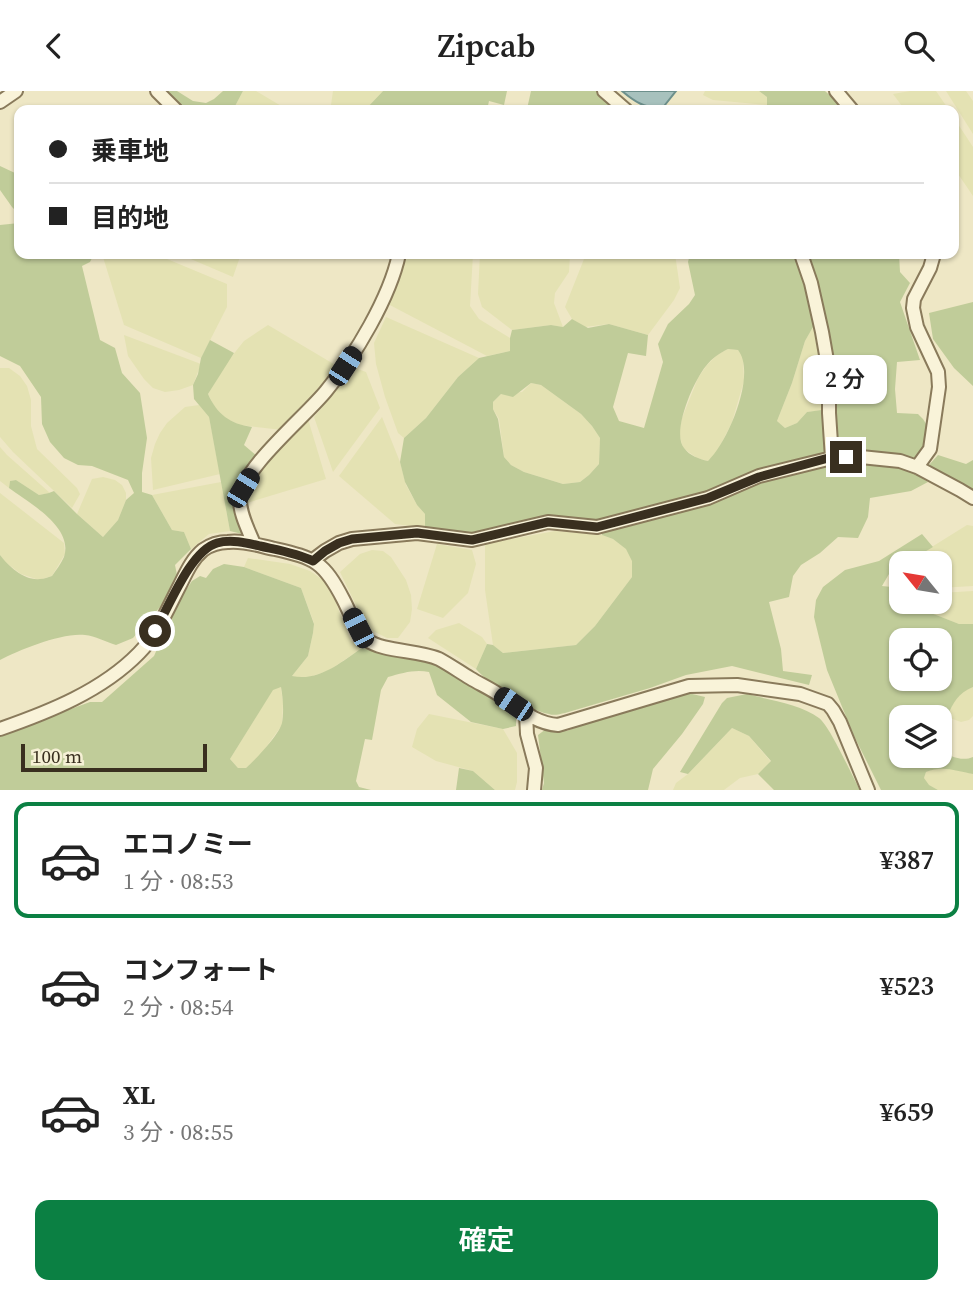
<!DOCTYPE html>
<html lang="ja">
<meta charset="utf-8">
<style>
:root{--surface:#fff;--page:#f2f2f2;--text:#222;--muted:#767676;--line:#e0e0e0;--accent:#0b8043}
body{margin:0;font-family:"Source Serif 4","Noto Sans JP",serif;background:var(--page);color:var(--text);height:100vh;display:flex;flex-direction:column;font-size:26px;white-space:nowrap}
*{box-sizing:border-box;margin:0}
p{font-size:23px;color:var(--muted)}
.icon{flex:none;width:38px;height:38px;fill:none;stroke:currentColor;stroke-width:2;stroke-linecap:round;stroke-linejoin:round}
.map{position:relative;height:699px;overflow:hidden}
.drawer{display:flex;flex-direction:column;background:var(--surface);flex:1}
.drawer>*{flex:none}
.banner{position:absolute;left:14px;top:14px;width:945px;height:154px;border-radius:14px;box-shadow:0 2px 5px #0004;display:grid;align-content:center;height:154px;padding:0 35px;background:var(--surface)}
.needle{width:46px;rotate:300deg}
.tools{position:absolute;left:889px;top:460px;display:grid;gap:14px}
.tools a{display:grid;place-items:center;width:63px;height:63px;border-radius:14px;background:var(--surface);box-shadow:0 2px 5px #0004;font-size:35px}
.scale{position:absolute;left:21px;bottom:18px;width:186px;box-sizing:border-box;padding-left:7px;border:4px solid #392f1f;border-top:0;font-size:19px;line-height:24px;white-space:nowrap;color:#392f1f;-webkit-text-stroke:5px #f5f0d5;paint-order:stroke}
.end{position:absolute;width:32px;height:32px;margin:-16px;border:9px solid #392f1f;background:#fff;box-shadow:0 0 0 4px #fff}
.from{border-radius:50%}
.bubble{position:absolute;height:49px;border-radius:14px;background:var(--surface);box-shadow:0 2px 5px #0004;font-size:23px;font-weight:600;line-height:49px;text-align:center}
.car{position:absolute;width:21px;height:42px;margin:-21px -10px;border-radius:9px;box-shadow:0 0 5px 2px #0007;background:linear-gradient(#222 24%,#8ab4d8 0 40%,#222 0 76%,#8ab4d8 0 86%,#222 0)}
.banner b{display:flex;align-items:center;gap:24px;height:66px;font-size:26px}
.banner b+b{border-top:2px solid var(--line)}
.banner i{width:18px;height:18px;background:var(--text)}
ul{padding:12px 0 0;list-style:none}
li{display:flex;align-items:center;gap:21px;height:116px;margin:0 14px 10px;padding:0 21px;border:4px solid transparent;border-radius:14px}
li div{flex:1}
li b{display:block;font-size:26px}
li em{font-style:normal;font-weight:600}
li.selected{border-color:var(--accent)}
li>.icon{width:63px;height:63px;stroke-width:1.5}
.primary-button{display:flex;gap:14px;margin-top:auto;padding:14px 35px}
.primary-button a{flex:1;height:80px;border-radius:14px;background:var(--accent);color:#fff;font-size:28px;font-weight:600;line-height:80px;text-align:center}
header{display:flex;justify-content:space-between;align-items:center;height:91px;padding:0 35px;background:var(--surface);font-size:32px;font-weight:600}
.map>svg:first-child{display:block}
.farmland{fill:#e4e2b3}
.green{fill:#c0cc99;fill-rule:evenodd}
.water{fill:#a7c1bd;stroke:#6d908c;stroke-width:2}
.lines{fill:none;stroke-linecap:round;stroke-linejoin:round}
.minor-casing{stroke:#897a5b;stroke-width:16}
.minor{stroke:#f9f3d9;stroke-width:12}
.route{stroke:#392f1f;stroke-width:9}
</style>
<header><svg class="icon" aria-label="back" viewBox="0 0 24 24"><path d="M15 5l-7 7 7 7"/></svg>Zipcab<svg class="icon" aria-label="search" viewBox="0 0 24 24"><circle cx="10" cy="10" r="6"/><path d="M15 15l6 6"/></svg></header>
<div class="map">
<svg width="973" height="699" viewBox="0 0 973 699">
<rect width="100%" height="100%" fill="#eee7c5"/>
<path class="farmland" d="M 243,0 L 256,0 L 288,19 L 233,19 Z
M 333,0 L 383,0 L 365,19 L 333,19 L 331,14 Z
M 705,0 L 759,0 L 767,6 L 767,14 L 713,9 L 703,4 Z
M 910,0 L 936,0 L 949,19 L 905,19 L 893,3 Z
M 946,0 L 966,0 L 973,10 L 973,43 Z
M 954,27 L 973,56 L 973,105 L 954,77 Z
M 104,163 L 155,163 L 227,193 L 227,216 L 201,267 L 124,234 L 103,166 Z
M 179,163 L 241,163 L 233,186 Z
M 405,163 L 473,163 L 470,215 L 479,228 L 510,247 L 510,260 L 487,265 L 386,212 Z
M 480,163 L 570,164 L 569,181 L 555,202 L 554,212 L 563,236 L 551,234 L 512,239 L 482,216 L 478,203 Z
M 586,163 L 675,163 L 680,197 L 674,209 L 648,244 L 609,233 L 585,236 L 572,228 L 565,216 Z
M 386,226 L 479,267 L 458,286 L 426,327 L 404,347 L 398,342 L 385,306 L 376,273 L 374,252 Z
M 268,234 L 337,275 L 282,339 L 240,334 L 225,327 L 214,315 L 208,303 L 228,270 L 244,250 Z
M 813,236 L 821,279 L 822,319 L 807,321 L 797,332 L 785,337 L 777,330 L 792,292 L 805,250 Z
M 124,244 L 201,273 L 193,294 L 179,299 L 165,301 L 153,297 L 144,288 L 128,265 Z
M 728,258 L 738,259 L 743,265 L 744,290 L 732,331 L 717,361 L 708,370 L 697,367 L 683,357 L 679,343 L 682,327 L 698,287 L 707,274 L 718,263 Z
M 0,277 L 9,277 L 20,285 L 27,295 L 31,309 L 31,335 L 37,358 L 77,397 L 80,403 L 72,417 L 13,361 L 0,346 Z
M 355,277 L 366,281 L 380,317 L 333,381 L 314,326 Z
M 531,292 L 541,294 L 581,323 L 592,335 L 600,347 L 599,373 L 589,384 L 580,391 L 563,393 L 524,381 L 511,374 L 504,366 L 499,328 L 493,318 L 493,311 L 501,303 L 522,301 Z
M 199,314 L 209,326 L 220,383 L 153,399 L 151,367 L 155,353 L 160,342 L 167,332 L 185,316 Z
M 382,326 L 400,371 L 406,394 L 417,414 L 425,423 L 425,437 L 395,433 L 339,385 Z
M 308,328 L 326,388 L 247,412 L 248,402 L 258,383 L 270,368 Z
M 0,356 L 7,364 L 50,402 L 39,404 L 16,389 L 10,390 L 9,397 L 0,390 Z
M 103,386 L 115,389 L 122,394 L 126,402 L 126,409 L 118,429 L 103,446 L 77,423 L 92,388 Z
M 221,391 L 230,440 L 209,443 L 191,458 L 184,441 L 172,439 L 152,404 Z
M 0,402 L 64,452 L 65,463 L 52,485 L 39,489 L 21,483 L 5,471 L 0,464 Z
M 967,434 L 973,435 L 973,495 L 940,497 L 940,472 L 906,472 Z
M 555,440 L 602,444 L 613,448 L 627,458 L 633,470 L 632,486 L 595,535 L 576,554 L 503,562 L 493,554 L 485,499 L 485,453 Z
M 437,453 L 472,459 L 476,473 L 468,502 L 443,527 L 417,518 Z
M 372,459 L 383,460 L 391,466 L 406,489 L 411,504 L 412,518 L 410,531 L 398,547 L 387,547 L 371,539 L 363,529 L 340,481 L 360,463 Z
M 248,467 L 290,473 L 310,480 L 323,489 L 334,507 L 351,550 L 362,557 L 328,580 L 303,588 L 292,585 L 308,565 L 313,542 L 314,532 L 301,497 L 244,476 Z
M 973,500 L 973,533 L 959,533 L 920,518 L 920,511 L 940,511 L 940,502 Z
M 459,532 L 482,546 L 487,553 L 476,578 L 428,547 L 436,539 Z
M 281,596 L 283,612 L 282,634 L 259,666 L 246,677 L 238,677 L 230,668 L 273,598 Z
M 973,596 L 973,625 L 969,629 L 961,631 L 947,626 L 953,612 L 963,600 Z
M 429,623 L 503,638 L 517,662 L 517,691 L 515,699 L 495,699 L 473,680 L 436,670 L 412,656 L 417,638 Z
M 732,637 L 749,645 L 771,671 L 758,683 L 740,687 L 724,699 L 673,699 L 676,692 L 688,683 Z
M 936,677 L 949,677 L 973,683 L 973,699 L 938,699 L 928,694 L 924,687 L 926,681 Z"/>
<path class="green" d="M 163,0 L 177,0 L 193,10 L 206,12 L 214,8 L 223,0 L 243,0 L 233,19 L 183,19 Z
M 383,0 L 507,0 L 504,14 L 489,10 L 487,19 L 365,19 Z
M 531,0 L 596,0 L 617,19 L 527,18 Z
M 759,0 L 825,0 L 846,19 L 760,19 L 767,14 L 767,6 Z
M 0,75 L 15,82 L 19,81 L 19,123 L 12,116 L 0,99 Z
M 19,132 L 19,163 L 94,163 L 90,171 L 82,175 L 100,249 L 115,257 L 122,282 L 140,302 L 147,347 L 142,382 L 142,401 L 152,404 L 172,439 L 184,441 L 191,458 L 175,474 L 177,484 L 177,491 L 160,516 L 133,547 L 116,554 C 106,551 95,545 85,544 C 63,541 19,559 0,569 L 0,464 C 9,476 25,490 40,488 C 44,488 48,486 52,485 C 56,479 61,473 64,466 C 74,436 29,412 9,397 L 10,390 L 16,389 L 39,404 L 49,402 L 54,400 L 77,423 L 103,446 L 118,429 L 126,409 L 134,402 L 128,389 L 92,375 L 78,374 L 64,367 L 50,351 L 42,333 L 41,306 L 20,275 L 0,265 L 0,134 Z
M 690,163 L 899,163 L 900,181 L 910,192 L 900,211 L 920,269 L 897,271 L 895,298 L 897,322 L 918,323 L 923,328 L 928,336 L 924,356 L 907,378 L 928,391 L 911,400 L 870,407 L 868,426 L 858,447 L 838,446 L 820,462 L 801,474 L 793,485 L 789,506 L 769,511 L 781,558 L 783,580 L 812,584 L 809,594 L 732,575 L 686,584 L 650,597 L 565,622 C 560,623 554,625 549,623 C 525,618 492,596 476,578 L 487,553 L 493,554 L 503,562 L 576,554 L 595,535 L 632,486 L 632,470 L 626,458 L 613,448 L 602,444 L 599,430 L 477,443 L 454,443 L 425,437 L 425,423 L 417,414 L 405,391 L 400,371 L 404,347 L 426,327 L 458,286 L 479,267 L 510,260 L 510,247 L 512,239 L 551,234 L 563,236 L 572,228 L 588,237 L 609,233 L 648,244 L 646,265 L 628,262 L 613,316 L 619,330 L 644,337 L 663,271 L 658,253 L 668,233 L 689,213 L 695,204 L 688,171 ZM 825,234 L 835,282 L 836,317 L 807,321 L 797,332 L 785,337 L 777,330 L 792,292 L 805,250 L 813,236 ZM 728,258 L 738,259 C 757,283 728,351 708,370 C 699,368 690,365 684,357 C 671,341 694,289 706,275 C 712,267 720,262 728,258 ZM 531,292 L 541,294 L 581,323 L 592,335 L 600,347 L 599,373 L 589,384 L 580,391 L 563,393 L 524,381 L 511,374 L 504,366 L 498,328 L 493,318 L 493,311 L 501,303 L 513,306 Z
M 973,211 L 973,295 L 954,277 L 933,248 L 929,222 Z
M 210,249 L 234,262 L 208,303 C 217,323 230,333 252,336 L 244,354 L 257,365 L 240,394 L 246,444 L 230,440 L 209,326 L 194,308 L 193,294 L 198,283 L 201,267 Z
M 938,364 L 966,373 L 973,369 L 973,403 L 929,374 Z
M 922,443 L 933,456 L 906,472 L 901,472 L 901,475 L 889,483 L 882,495 L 901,497 L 901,511 L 920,511 L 921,518 L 959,533 L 973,533 L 973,596 C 958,602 953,612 947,626 L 936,623 L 934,626 L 901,626 L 901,665 L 940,665 L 940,659 C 949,665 962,671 973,666 L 973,683 C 956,680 943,674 926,681 L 924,687 L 929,694 L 938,699 L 881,699 L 854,645 L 827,579 L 814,526 L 816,509 L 823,496 L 845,479 L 879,470 ZM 901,550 L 940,550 L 940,588 L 901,588 Z
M 224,473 L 244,476 L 301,497 L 314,533 L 313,542 L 308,565 L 292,585 C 319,591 341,571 362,557 C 389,563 417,565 442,576 C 469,588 490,609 516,623 L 516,635 L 503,638 L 471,631 L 437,604 L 429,581 C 415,578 402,582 388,586 L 381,599 L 372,649 L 365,648 L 356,690 L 359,696 L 371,699 L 0,699 L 0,644 L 90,611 L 102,611 L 154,565 L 178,511 L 192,490 L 200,485 L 206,487 L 213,478 ZM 281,596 C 283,607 284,621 282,632 C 279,644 256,668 246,677 L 238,677 L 230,668 L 273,599 Z
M 688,602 L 705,606 L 703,613 L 682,643 L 653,678 L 648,699 L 542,699 L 544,692 L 538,644 L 546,638 L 567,640 L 615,620 Z
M 747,603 C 769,609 801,613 819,627 C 831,637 851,683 860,699 L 774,699 L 758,683 L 771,670 L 749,645 L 732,637 L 688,683 L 680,681 L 722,612 L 727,607 Z
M 459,677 L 473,680 L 495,699 L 456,699 Z"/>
<path class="water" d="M 622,0 L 676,0 L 661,19 C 643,15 636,12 622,0 Z"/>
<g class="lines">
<defs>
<path id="minor" d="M 157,0 L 176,19
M 604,0 L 626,19
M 836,0 L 852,19
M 0,11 L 16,0
M 801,163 L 811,192 L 822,241 L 829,281 L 829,322 L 832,367
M 917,376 L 930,358 L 939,296 L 938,281 L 917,236 L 913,217 L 914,208 L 930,177 L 934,163
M 254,453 C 249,440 239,422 240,407 C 242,377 306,325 326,300 C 355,265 390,206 399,163
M 313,469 L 325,460 L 339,452 L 352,448 L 417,442 L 472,449 L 548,431 L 597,436 L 708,407 L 759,385 L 832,367 L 861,366 L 900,370 L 917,376 L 960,399 L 973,407
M 526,623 L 527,643 L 536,677 L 534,699
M 0,638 C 49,621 102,600 139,562 C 157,544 168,517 180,494 C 186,482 192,468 203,459 C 210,454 219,451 228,451 C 243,449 260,455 275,458 C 315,467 324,471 343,508 C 350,521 356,540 367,549 C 383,561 419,559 439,568 C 450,574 460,581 470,587 C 480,593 489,597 498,603 C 519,616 533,632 558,634 L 689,595 L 737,594 L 800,603 L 828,613 L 833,619 L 840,631 L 868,699"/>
</defs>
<use href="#minor" class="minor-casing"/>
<use href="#minor" class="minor"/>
</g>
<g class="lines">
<path class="route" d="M 155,540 C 169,516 190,460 217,452 C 231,448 247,452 260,455 C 278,459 297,462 313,470 L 325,460 L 339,452 L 352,448 L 417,442 L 472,449 L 548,431 L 597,436 L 708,407 L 759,386 L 832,366 L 846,366"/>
</g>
</svg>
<div class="tools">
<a><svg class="needle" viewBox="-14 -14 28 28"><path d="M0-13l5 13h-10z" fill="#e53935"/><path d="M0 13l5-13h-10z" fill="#767676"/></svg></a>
<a><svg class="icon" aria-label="locate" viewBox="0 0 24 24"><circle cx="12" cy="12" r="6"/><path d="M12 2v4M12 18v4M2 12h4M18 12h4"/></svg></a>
<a><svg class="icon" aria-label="layers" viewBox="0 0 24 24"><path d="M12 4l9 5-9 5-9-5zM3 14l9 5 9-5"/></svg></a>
</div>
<div class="scale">100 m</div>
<i class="end from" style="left:155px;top:540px"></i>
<i class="end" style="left:846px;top:366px"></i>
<div class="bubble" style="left:803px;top:264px;width:84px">2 分</div>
<i class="car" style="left:345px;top:275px;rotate:33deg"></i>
<i class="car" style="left:243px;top:397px;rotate:31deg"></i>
<i class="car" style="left:358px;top:537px;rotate:333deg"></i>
<i class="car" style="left:513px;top:613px;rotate:304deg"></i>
<div class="banner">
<b><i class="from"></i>乗車地</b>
<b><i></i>目的地</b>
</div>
</div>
<section class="drawer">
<ul>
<li class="selected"><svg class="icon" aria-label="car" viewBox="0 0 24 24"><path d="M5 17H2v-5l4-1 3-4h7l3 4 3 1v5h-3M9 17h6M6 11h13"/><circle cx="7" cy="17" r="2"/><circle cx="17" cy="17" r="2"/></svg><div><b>エコノミー</b><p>1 分 · 08:53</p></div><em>¥387</em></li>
<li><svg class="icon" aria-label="car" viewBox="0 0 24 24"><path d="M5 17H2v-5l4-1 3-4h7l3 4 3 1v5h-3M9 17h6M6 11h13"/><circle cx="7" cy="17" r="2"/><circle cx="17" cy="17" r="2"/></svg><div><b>コンフォート</b><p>2 分 · 08:54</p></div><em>¥523</em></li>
<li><svg class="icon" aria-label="car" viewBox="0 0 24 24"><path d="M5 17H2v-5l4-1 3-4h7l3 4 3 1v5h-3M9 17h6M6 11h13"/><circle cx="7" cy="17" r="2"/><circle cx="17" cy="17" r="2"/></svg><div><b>XL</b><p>3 分 · 08:55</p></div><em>¥659</em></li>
</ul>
<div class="primary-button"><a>確定</a></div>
</section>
